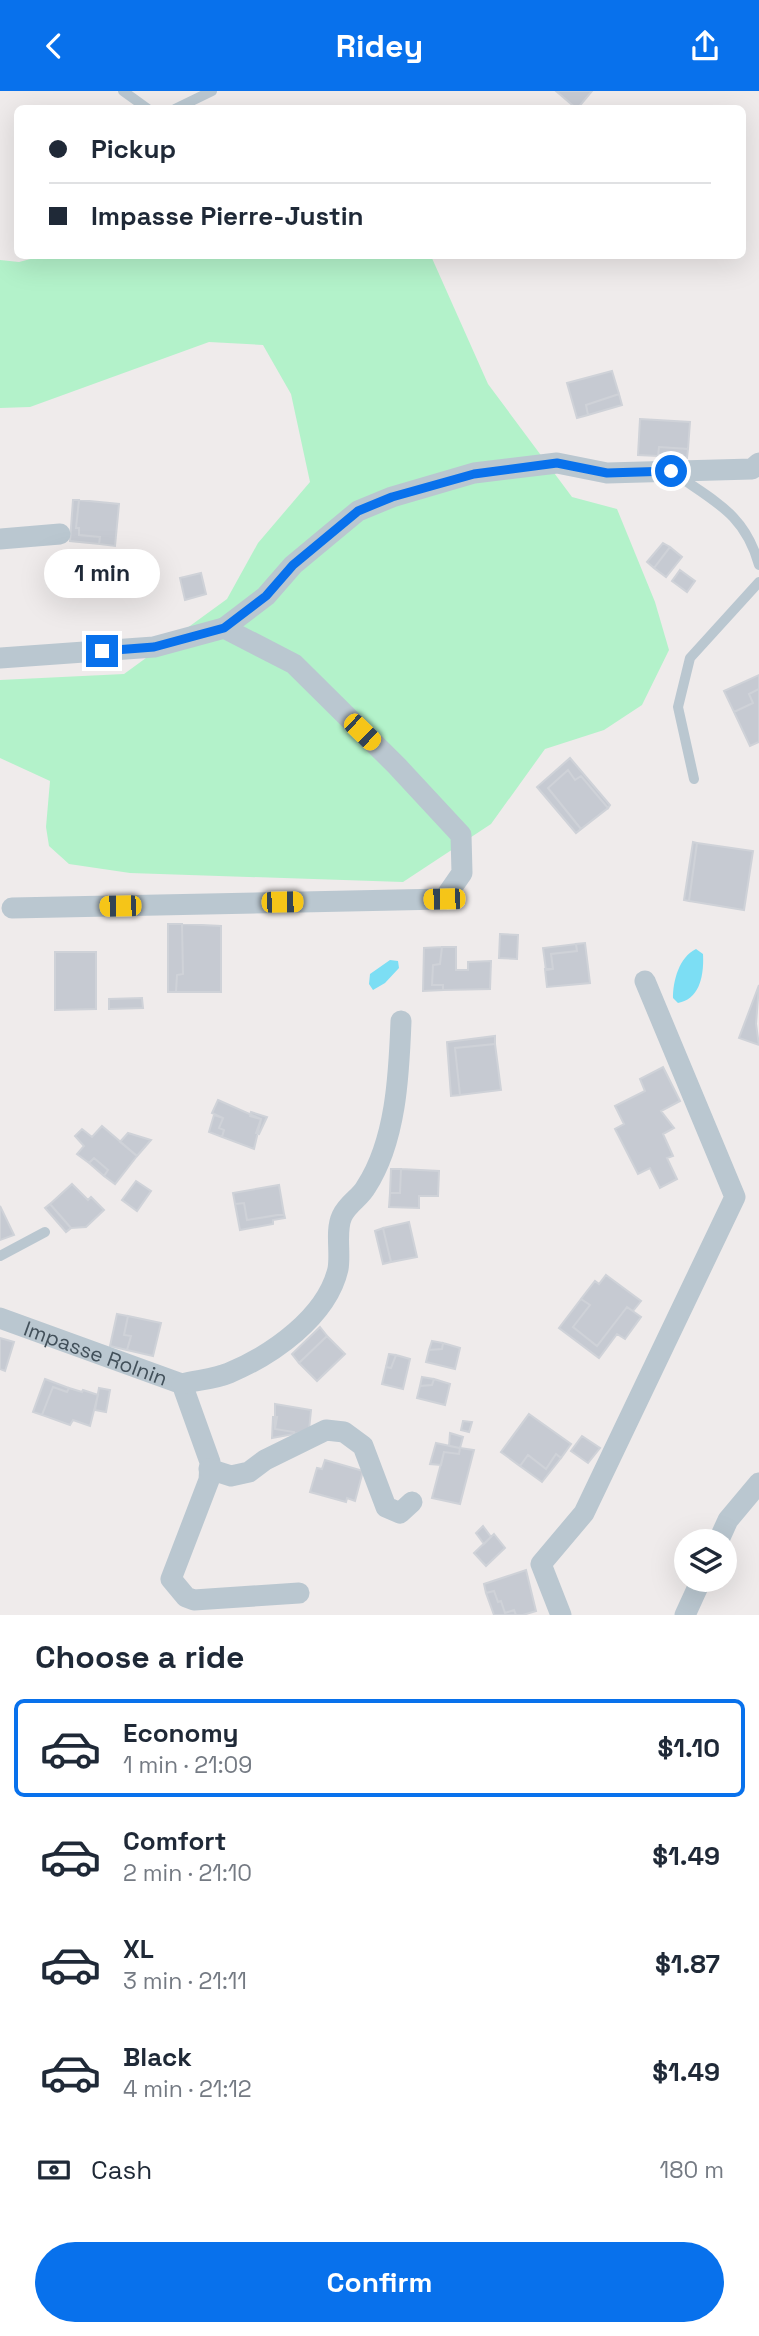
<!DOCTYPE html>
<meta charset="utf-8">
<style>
:root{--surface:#fff;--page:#f6f6f7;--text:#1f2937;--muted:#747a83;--line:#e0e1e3;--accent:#0871ec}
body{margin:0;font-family:"Space Grotesk",sans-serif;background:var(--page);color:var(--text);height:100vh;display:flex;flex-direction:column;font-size:26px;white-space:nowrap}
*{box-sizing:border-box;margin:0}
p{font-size:23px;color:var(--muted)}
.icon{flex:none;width:38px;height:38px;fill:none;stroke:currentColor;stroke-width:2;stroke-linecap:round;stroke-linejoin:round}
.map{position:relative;height:1524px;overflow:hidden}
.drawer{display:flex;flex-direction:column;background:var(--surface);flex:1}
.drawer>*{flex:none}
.top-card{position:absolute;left:14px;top:14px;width:732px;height:154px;border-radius:10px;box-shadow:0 7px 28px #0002;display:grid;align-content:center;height:154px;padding:0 35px;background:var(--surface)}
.controls{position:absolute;left:674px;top:1438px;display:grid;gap:14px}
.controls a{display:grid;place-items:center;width:63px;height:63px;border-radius:50%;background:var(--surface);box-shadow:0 7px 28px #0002;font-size:35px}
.end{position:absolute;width:32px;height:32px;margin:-16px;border:9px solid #0871ec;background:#fff;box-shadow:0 0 0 4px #fff}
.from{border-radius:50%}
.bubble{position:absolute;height:49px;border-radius:24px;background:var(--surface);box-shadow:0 7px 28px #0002;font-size:23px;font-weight:700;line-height:49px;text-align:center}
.car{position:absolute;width:21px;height:42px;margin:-21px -10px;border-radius:9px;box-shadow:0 0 5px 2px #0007;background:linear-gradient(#f5c518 24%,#345 0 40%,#f5c518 0 76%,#345 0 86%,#f5c518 0)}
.top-card b{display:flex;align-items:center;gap:24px;height:66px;font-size:26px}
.top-card b+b{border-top:2px solid var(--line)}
.top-card i{width:18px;height:18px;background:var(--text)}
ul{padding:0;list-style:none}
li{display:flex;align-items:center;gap:21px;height:98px;margin:0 14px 10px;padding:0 21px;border:4px solid transparent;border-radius:10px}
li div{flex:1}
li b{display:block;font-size:26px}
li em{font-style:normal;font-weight:700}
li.active{border-color:var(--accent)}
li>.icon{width:63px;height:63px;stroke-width:1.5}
h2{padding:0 35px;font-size:32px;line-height:84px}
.pay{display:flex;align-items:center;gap:18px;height:77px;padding:0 35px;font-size:26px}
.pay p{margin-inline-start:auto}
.action{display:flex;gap:14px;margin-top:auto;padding:14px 35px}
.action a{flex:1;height:80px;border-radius:42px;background:var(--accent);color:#fff;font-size:28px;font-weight:700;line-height:80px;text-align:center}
header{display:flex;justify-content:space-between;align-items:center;height:91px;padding:0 35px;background:var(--accent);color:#fff;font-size:32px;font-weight:700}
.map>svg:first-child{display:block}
.green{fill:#b3f2ca}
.water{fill:#7cdef4}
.building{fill:#c6cad2;stroke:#cfd2d8;stroke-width:2}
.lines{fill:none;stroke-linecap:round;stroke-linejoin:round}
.service{stroke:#bac7d0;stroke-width:10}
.minor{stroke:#bac7d0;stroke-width:21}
.route{stroke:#0871ec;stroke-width:9}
.labels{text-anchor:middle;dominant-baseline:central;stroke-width:5;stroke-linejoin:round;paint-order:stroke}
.street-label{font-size:21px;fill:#42505a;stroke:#fff}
</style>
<header><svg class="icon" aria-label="back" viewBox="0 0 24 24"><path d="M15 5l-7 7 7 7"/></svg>Ridey<svg class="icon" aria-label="share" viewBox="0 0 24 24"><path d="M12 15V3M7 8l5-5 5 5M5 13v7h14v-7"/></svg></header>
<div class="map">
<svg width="759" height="1524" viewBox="0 0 759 1524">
<rect width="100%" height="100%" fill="#efebeb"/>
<path class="green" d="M 46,164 L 431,165 L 488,293 L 572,406 L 617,418 L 655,511 L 669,559 L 642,614 L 604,639 L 545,658 L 491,733 L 403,791 L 130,782 L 69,773 L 49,755 L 46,736 L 50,690 L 0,667 L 0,589 L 124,583 L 227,508 L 258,452 L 310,391 L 291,303 L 263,254 L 209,251 L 30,316 L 0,317 L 0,169 L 19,171 Z"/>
<path class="water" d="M 696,858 L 703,863 C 704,882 701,908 678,912 L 673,907 C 673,890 679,866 696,858 Z
M 390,869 L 398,870 L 399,877 L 385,892 L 373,899 L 369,893 L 370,883 Z"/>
<path class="building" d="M 556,0 L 592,0 L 577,18 Z
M 612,280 L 619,303 L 586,314 L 588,324 L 577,327 L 567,292 Z
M 619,303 L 622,314 L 588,324 L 586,314 Z
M 640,328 L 690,331 L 688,358 L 659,356 L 658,365 L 638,364 Z
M 659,356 L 688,358 L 687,367 L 658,365 Z
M 73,409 L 79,409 L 76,437 L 79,437 L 79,444 L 100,446 L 99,453 L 70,450 Z
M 79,409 L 119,413 L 115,455 L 99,453 L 100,446 L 79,444 L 79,437 L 76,437 Z
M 663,452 L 670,456 L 654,477 L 647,471 Z
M 670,456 L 682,466 L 666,486 L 654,477 Z
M 680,479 L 695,490 L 687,501 L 672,490 Z
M 201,482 L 206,503 L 185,509 L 180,487 Z
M 759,584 L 759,598 L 749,603 L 753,612 L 734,621 L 724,600 Z
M 759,598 L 759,651 L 750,655 L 734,621 L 753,612 L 749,603 Z
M 570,667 L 610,714 L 608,717 L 581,685 L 575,689 L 568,679 L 548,697 L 581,738 L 576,742 L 537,696 Z
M 568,679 L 575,689 L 581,685 L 608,717 L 581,738 L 548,697 Z
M 693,751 L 697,752 L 689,810 L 684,809 Z
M 697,752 L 753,760 L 744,819 L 689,810 Z
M 168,833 L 182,833 L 183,883 L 177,884 L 176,901 L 168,901 Z
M 182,833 L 221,835 L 221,901 L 176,901 L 177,884 L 183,883 Z
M 500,843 L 518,844 L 517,868 L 499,867 Z
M 585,852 L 590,892 L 547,896 L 545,878 L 553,878 L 551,863 L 577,860 L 576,853 Z
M 576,853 L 577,860 L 551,863 L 553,878 L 546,879 L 543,857 Z
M 442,856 L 456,856 L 456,879 L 468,879 L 468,871 L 491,870 L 490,898 L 443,899 L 443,894 L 432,894 L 433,874 L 440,873 Z
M 442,856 L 440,873 L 433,874 L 432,894 L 443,894 L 443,899 L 423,900 L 424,857 Z
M 55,861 L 96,861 L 96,918 L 55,919 Z
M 759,894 L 756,933 L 759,954 L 739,947 Z
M 142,907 L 143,917 L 109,918 L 109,908 Z
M 495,945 L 495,953 L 455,957 L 460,1004 L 451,1005 L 447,951 Z
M 495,953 L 501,999 L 460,1004 L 455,957 Z
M 663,976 L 680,1010 L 661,1020 L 674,1037 L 663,1043 L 673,1065 L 667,1067 L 677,1088 L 660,1097 L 650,1077 L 638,1083 L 615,1038 L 624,1033 L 615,1015 L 645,1000 L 640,988 Z
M 218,1009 L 261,1028 L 254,1058 L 222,1046 L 224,1039 L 219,1037 L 223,1027 L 212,1022 Z
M 251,1021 L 267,1026 L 259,1043 L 256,1042 L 261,1028 L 250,1025 Z
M 214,1024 L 223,1027 L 219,1037 L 224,1039 L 222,1046 L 209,1041 Z
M 102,1035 L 137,1065 L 115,1093 L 104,1085 L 108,1079 L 94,1067 L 89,1072 L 77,1063 L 84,1055 L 75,1045 L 82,1038 L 92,1046 Z
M 128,1042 L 151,1049 L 137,1065 L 120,1051 Z
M 94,1067 L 108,1079 L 104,1085 L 89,1072 Z
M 391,1078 L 401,1078 L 400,1102 L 390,1102 Z
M 401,1078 L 439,1080 L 438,1105 L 419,1105 L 419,1117 L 389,1116 L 390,1102 L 400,1102 Z
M 136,1090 L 151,1100 L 137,1120 L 122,1109 Z
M 72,1093 L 88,1109 L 91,1106 L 104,1119 L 86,1136 L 71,1137 L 50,1113 Z
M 279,1094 L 284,1123 L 247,1129 L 244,1112 L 235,1113 L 233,1102 Z
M 244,1112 L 247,1129 L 284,1123 L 285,1127 L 273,1129 L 273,1133 L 240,1139 L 235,1113 Z
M 50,1113 L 71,1137 L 66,1141 L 45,1117 Z
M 0,1115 L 14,1144 L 0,1149 Z
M 409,1131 L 417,1166 L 391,1171 L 383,1137 Z
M 383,1137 L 391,1171 L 383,1173 L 375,1140 Z
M 606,1184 L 641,1210 L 633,1220 L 627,1216 L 597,1255 L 573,1236 L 590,1214 L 581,1208 L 595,1190 L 599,1193 Z
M 581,1208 L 590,1214 L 573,1236 L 597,1255 L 627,1216 L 641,1226 L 625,1248 L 617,1243 L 599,1267 L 559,1237 Z
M 117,1223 L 128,1225 L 124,1244 L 131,1245 L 127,1259 L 110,1255 Z
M 128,1225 L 161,1232 L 153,1265 L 127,1259 L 131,1245 L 124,1244 Z
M 320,1236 L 327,1245 L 299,1272 L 292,1263 Z
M 327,1245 L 345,1263 L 317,1290 L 299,1272 Z
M 0,1247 L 14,1251 L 5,1280 L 0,1278 Z
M 432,1250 L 443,1252 L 442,1258 L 429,1259 Z
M 443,1252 L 460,1257 L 455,1278 L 426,1271 L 429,1259 L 442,1258 Z
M 389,1263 L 396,1264 L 391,1277 L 386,1276 Z
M 396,1264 L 410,1268 L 403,1298 L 382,1293 L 386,1276 L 391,1277 Z
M 422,1286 L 434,1288 L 432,1294 L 420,1295 Z
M 45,1288 L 69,1297 L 67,1301 L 53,1296 L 42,1324 L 33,1321 Z
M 434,1288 L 450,1293 L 445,1314 L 417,1307 L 420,1295 L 432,1294 Z
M 53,1296 L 67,1301 L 69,1297 L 82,1301 L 83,1299 L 98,1304 L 90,1335 L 73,1329 L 70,1334 L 42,1324 Z
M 99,1297 L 110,1299 L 106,1321 L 95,1319 Z
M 275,1313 L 311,1319 L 309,1339 L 294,1343 L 294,1341 L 275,1338 Z
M 529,1323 L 571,1353 L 561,1367 L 556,1363 L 546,1378 L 528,1364 L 520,1375 L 501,1361 Z
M 273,1326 L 277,1326 L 275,1338 L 294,1341 L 294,1343 L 272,1347 Z
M 463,1330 L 472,1331 L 469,1341 L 461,1339 Z
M 450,1342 L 463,1346 L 460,1357 L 449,1355 Z
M 582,1345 L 600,1357 L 588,1372 L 571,1360 Z
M 436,1352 L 460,1357 L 459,1363 L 444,1361 L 441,1374 L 430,1373 Z
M 460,1357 L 474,1359 L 460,1413 L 432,1407 L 444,1361 L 459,1363 Z
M 556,1363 L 561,1367 L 542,1391 L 520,1375 L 528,1364 L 546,1378 Z
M 325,1369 L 363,1380 L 355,1410 L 347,1407 L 346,1411 L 310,1401 L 317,1377 L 322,1378 Z
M 483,1435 L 491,1446 L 484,1453 L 476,1442 Z
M 494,1443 L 505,1457 L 486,1475 L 474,1462 Z
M 526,1479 L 536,1520 L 523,1524 L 516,1524 L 514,1519 L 505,1522 L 501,1510 L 498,1511 L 494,1500 L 486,1502 L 484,1493 Z
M 494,1500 L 498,1511 L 501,1510 L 505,1522 L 514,1519 L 516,1524 L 494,1524 L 486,1502 Z"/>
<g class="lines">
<path class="service" d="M 123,0 L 148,18
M 175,18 L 212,0
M 674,382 C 715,411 745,423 759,474
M 694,688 L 678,616 L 690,567 L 759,491
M 0,1165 L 45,1141"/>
<g class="minor">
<path d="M 0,448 L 60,443"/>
<path d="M 224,537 L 266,505 L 293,474 L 358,420 L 392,406 L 474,382 L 557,372 L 607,382 L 752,378 L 759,372"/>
<path d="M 0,567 L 154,556 L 224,537 L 294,573 L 397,675 L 461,744 L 462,782 L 444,808 L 12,817"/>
<path id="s1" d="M 0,1227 L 182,1293 L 210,1371 L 209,1389 L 171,1488 L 186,1506 L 194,1509 L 299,1502"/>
<path d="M 182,1293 C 197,1289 215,1288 229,1282 C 272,1264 327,1226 338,1178 C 341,1161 335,1140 342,1125 C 348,1112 360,1107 366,1096 C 396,1050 399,984 401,930"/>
<path d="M 209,1378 L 231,1385 L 249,1381 L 265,1369 L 326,1339 L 344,1341 L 363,1355 L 386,1416 L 400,1422 L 412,1411"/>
<path d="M 718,1451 L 728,1429 L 759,1392"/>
<path d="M 561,1524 L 541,1473 L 584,1422 L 735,1106 L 645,890"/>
<path d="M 685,1524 L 701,1489"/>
</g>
</g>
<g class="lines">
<path class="route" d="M 102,560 L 154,556 L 224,537 L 266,505 L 293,474 L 358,420 L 392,406 L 474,383 L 557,372 L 607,382 L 671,380"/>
</g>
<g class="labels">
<g class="street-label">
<text stroke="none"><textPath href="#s1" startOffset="102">Impasse Rolnin</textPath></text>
</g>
</g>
</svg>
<div class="controls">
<a><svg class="icon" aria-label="layers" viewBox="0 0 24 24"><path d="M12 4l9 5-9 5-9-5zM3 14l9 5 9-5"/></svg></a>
</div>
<i class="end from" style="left:671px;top:380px"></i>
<i class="end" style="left:102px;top:560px"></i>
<div class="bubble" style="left:44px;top:458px;width:116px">1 min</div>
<i class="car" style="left:362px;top:641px;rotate:134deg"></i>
<i class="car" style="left:444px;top:808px;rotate:269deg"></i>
<i class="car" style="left:282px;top:811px;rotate:89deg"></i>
<i class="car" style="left:120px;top:815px;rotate:269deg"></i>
<div class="top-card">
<b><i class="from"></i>Pickup</b>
<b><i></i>Impasse Pierre-Justin</b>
</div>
</div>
<section class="drawer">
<h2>Choose a ride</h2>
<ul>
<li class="active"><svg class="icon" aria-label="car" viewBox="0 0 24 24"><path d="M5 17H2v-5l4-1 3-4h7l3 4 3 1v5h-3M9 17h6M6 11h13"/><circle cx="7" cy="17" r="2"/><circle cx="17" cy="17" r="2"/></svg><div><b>Economy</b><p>1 min · 21:09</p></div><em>$1.10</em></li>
<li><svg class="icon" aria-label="car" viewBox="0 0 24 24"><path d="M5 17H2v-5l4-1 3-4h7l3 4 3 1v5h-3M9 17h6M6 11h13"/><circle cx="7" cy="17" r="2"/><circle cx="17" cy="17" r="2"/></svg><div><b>Comfort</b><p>2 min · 21:10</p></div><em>$1.49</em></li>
<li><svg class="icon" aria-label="car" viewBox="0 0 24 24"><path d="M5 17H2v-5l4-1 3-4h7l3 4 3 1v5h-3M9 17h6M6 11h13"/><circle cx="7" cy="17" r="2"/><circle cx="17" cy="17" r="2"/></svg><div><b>XL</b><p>3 min · 21:11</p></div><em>$1.87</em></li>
<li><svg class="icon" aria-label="car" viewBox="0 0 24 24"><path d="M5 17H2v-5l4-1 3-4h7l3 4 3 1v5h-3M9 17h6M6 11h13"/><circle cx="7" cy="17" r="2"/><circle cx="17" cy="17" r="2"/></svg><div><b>Black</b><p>4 min · 21:12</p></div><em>$1.49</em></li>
</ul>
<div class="pay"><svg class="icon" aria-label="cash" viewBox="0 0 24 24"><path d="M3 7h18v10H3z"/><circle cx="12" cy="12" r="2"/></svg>Cash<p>180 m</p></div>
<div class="action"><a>Confirm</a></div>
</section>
